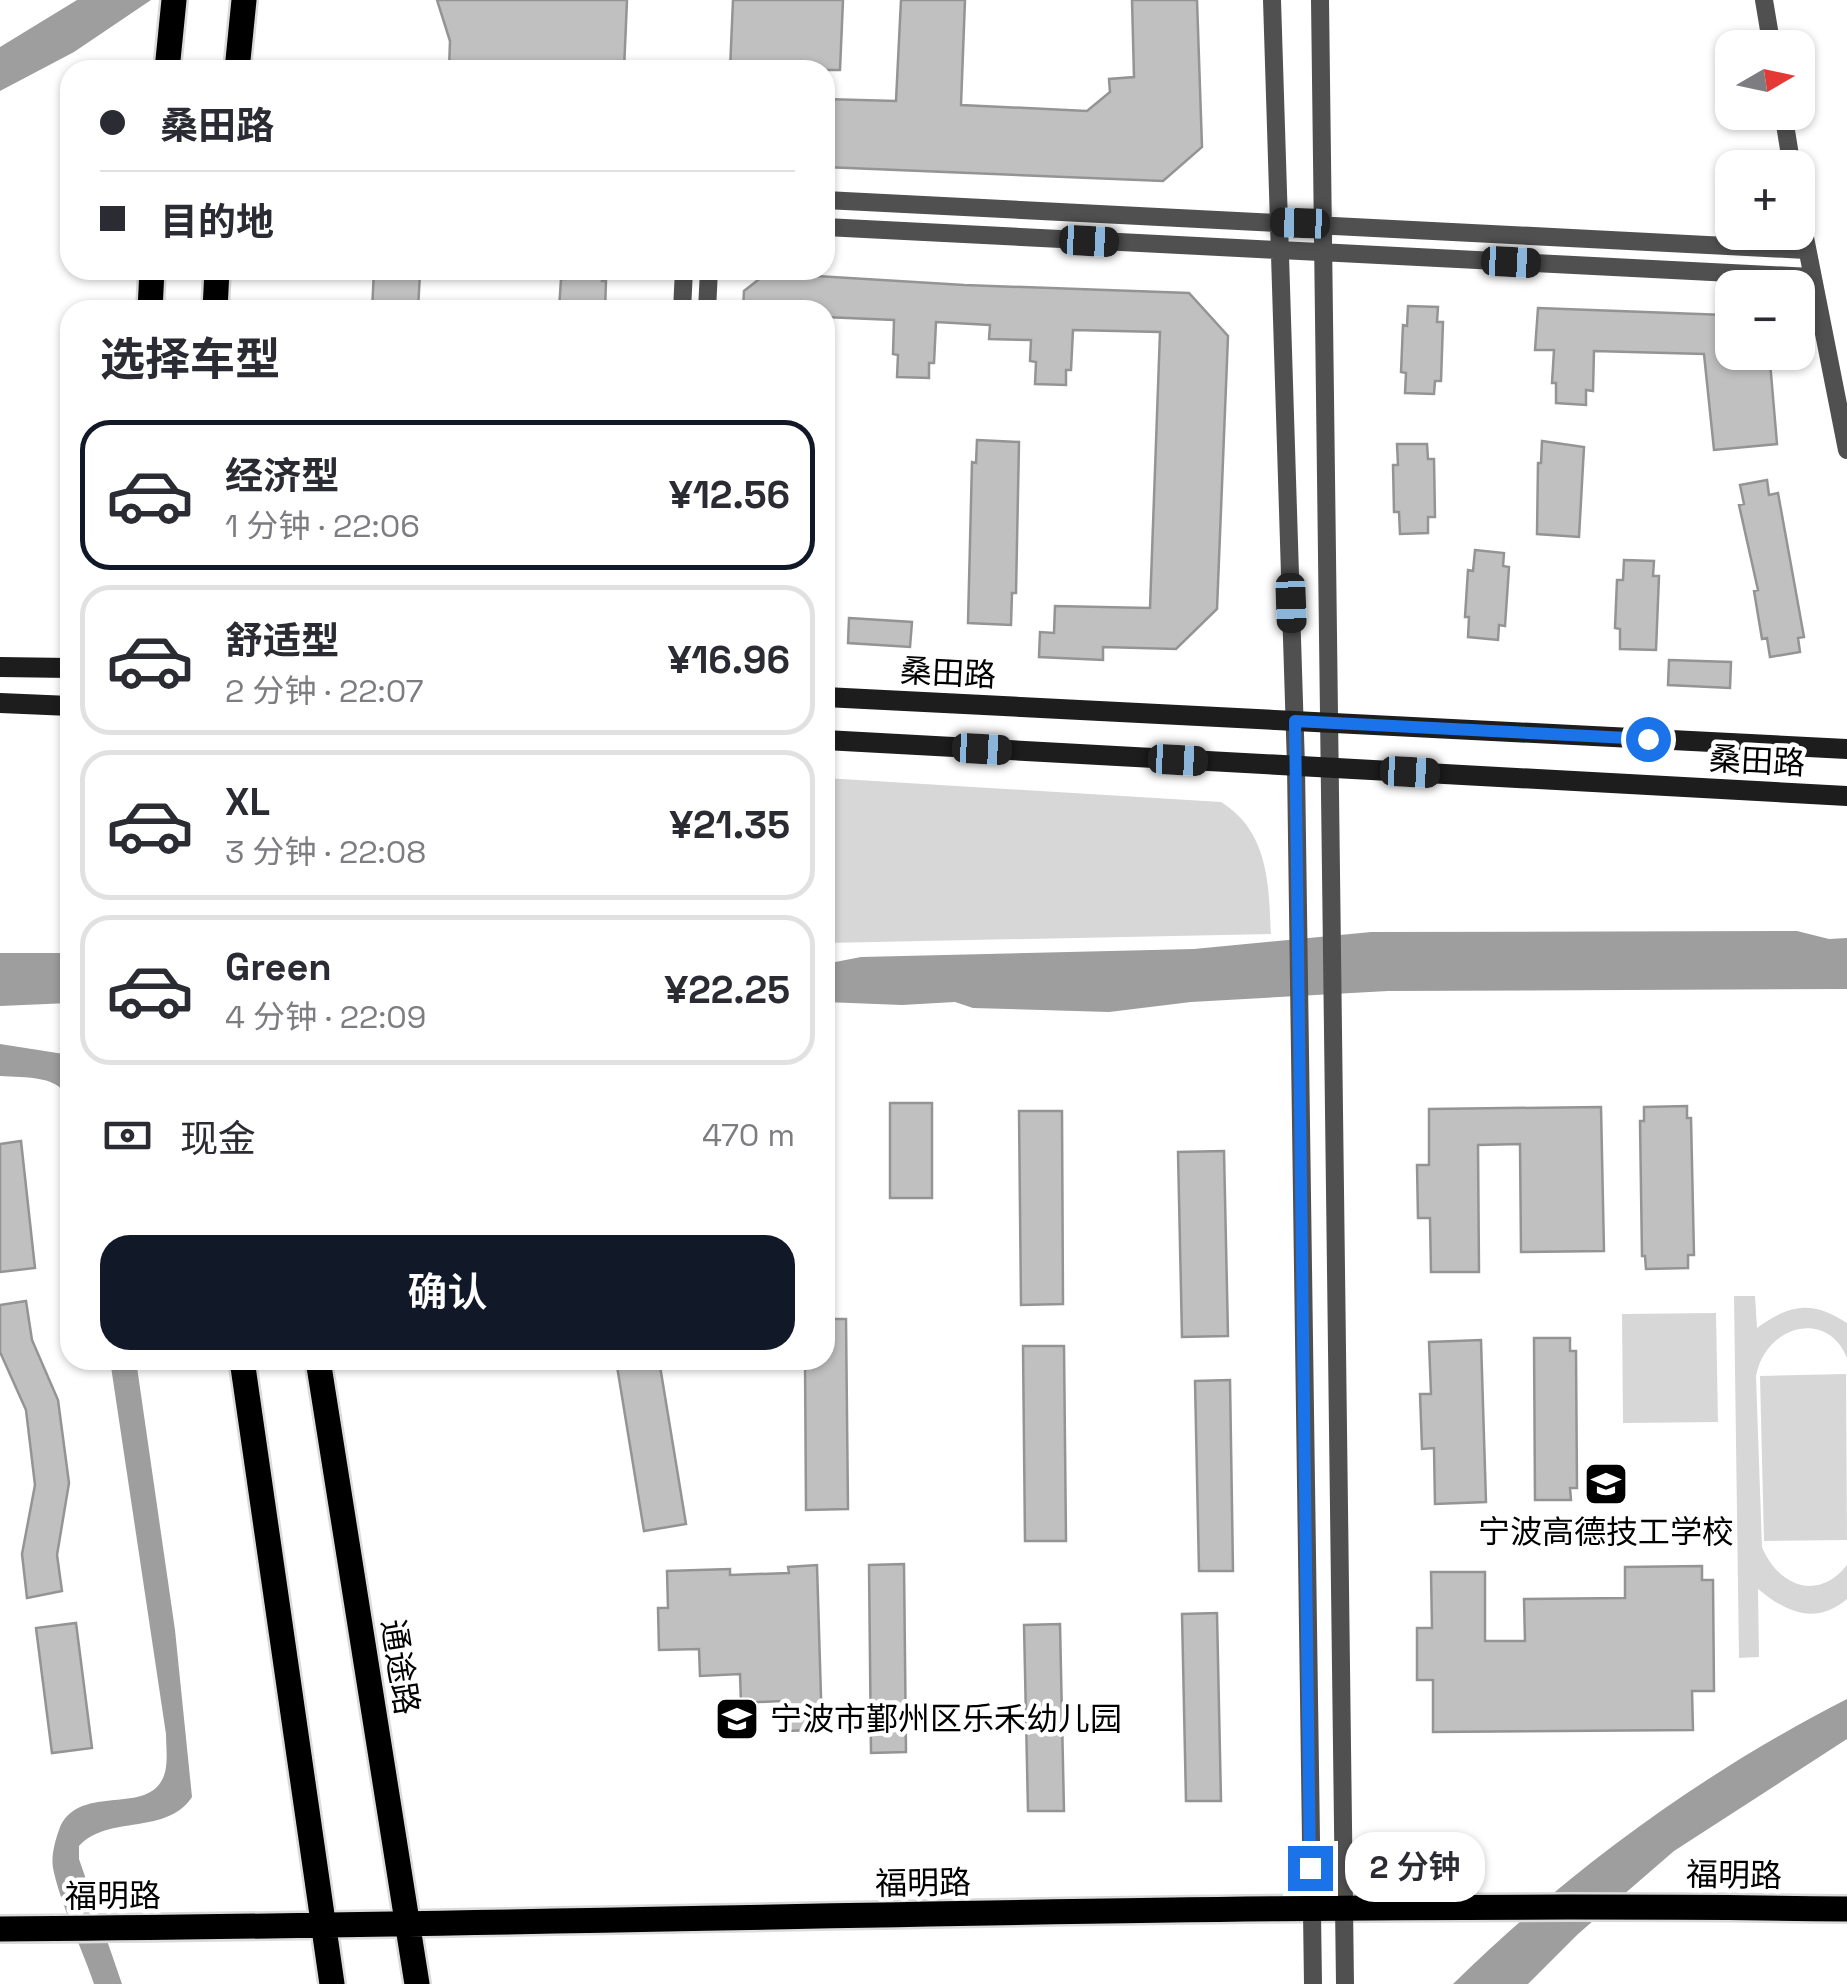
<!DOCTYPE html>
<html lang="zh">
<meta charset="utf-8">
<style>
:root{--surface:#fff;--page:#f7f7f7;--text:#2b2b33;--muted:#7c7c81;--line:#e1e1e2;--accent:#111827}
body{margin:0;font-family:"Space Grotesk","Noto Sans SC",sans-serif;background:var(--page);color:var(--text);height:100vh;display:flex;flex-direction:column;font-size:38px;white-space:nowrap}
*{box-sizing:border-box;margin:0}
p{font-size:32px;color:var(--muted)}
.icon{flex:none;width:55px;height:55px;fill:none;stroke:currentColor;stroke-width:2;stroke-linecap:round;stroke-linejoin:round}
.map{position:relative;flex:1;overflow:hidden}
.panel{position:absolute;left:60px;top:300px;width:775px;height:1070px;display:flex;flex-direction:column;background:var(--surface);border-radius:30px;box-shadow:0 2px 8px #0004}
.panel>*{flex:none}
.top-card{position:absolute;left:60px;top:60px;width:775px;height:220px;border-radius:30px;box-shadow:0 2px 8px #0004;display:grid;align-content:center;height:220px;padding:0 40px;background:var(--surface)}
.needle{width:65px;rotate:81deg}
.controls{position:absolute;left:1715px;top:30px;display:grid;gap:20px}
.controls a{display:grid;place-items:center;width:100px;height:100px;border-radius:20px;background:var(--surface);box-shadow:0 2px 8px #0004;font-size:50px}
.end{position:absolute;width:45px;height:45px;margin:-22px;border:12px solid #1a73e8;background:#fff;box-shadow:0 0 0 5px #fff}
.from{border-radius:50%}
.bubble{position:absolute;height:70px;border-radius:30px;background:var(--surface);box-shadow:0 2px 8px #0004;font-size:32px;font-weight:600;line-height:70px;text-align:center}
.car{position:absolute;width:30px;height:60px;margin:-30px -15px;border-radius:12px;box-shadow:0 0 8px 2px #0007;background:linear-gradient(#222 24%,#8ab4d8 0 40%,#222 0 76%,#8ab4d8 0 86%,#222 0)}
.top-card b{display:flex;align-items:center;gap:35px;height:95px;font-size:38px}
.top-card b+b{border-top:2px solid var(--line)}
.top-card i{width:25px;height:25px;background:var(--text)}
ul{padding:0;list-style:none}
li{display:flex;align-items:center;gap:30px;height:150px;margin:0 20px 15px;padding:0 20px;border:5px solid var(--line);border-radius:30px}
li div{flex:1}
li b{display:block;font-size:38px}
li em{font-style:normal;font-weight:600}
li.active{border-color:var(--accent)}
li>.icon{width:90px;height:90px;stroke-width:1.5}
h2{padding:0 40px;font-size:45px;line-height:120px}
.pay{display:flex;align-items:center;gap:25px;height:110px;padding:0 40px;font-size:38px}
.pay p{margin-inline-start:auto}
.primary-button{display:flex;gap:20px;margin-top:auto;padding:20px 40px}
.primary-button a{flex:1;height:115px;border-radius:30px;background:var(--accent);color:#fff;font-size:40px;font-weight:600;line-height:115px;text-align:center}
.map>svg:first-child{display:block}
.green{fill:#d7d7d7}
.water{fill:#9e9e9e}
.building{fill:#c0c0c0;stroke:#949494;stroke-width:2.5}
.lines{fill:none;stroke-linecap:round;stroke-linejoin:round}
.primary-casing{stroke:#dbdbdb;stroke-width:30}
.street{stroke:#505050;stroke-width:18}
.secondary{stroke:#1d1d1d;stroke-width:20}
.primary{stroke:#000;stroke-width:25}
.route{stroke:#1a73e8;stroke-width:12}
.labels{text-anchor:middle;dominant-baseline:central;stroke-width:9;stroke-linejoin:round;paint-order:stroke}
.street-label{font-size:32px;fill:#000;stroke:#fff}
.poi-label{font-size:32px;fill:#000;stroke:#fff}
</style>
<div class="map">
<svg width="1847" height="1984" viewBox="0 0 1847 1984">
<rect width="100%" height="100%" fill="#fff"/>
<path class="green" d="M 825,778 L 1221,802 C 1268,831 1269,883 1271,934 L 825,943 Z
M 1734,1296 L 1755,1296 L 1757,1328 C 1790,1304 1812,1300 1847,1323 L 1847,1358 C 1827,1308 1765,1326 1756,1376 L 1762,1547 C 1778,1586 1818,1602 1847,1565 L 1847,1599 C 1815,1626 1786,1612 1758,1589 L 1759,1657 L 1739,1658 Z
M 1716,1313 L 1718,1422 L 1623,1423 L 1622,1314 Z
M 1846,1374 L 1847,1540 L 1764,1541 L 1760,1376 Z"/>
<path class="water" d="M 77,0 L 151,0 L 74,52 L 0,91 L 0,47 Z
M 1797,931 L 1829,939 L 1847,938 L 1847,989 L 1388,991 L 1191,1002 L 1109,1012 L 973,1008 L 955,1002 L 902,1005 L 825,1002 L 825,964 L 861,957 L 1194,949 L 1371,932 Z
M 0,953 L 70,953 L 70,1003 L 0,1006 Z
M 0,1044 L 70,1055 L 70,1103 C 62,1074 25,1078 0,1076 Z
M 110,1360 L 136,1360 L 175,1630 L 192,1797 C 166,1836 109,1814 79,1846 L 79,1859 L 122,1984 L 94,1984 C 83,1951 59,1900 53,1868 C 51,1856 55,1841 59,1830 C 76,1783 144,1815 162,1780 C 169,1767 166,1749 166,1734 Z
M 1847,1699 L 1847,1739 L 1674,1851 L 1578,1934 L 1528,1984 L 1453,1984 C 1569,1870 1702,1773 1847,1699 Z"/>
<path class="building" d="M 437,0 L 627,0 L 624,70 L 449,70 L 450,41 Z
M 733,0 L 843,0 L 840,70 L 730,70 Z
M 901,0 L 965,0 L 961,105 L 1087,111 L 1110,92 L 1109,79 L 1134,77 L 1132,0 L 1197,0 L 1202,147 L 1163,181 L 825,167 L 825,99 L 896,101 Z
M 415,270 L 420,273 L 418,310 L 372,310 L 374,271 Z
M 565,270 L 603,270 L 602,281 L 606,281 L 605,310 L 559,310 L 561,279 L 565,279 Z
M 767,273 L 964,285 L 1189,293 L 1228,336 L 1217,609 L 1176,649 L 1103,647 L 1103,660 L 1039,657 L 1040,632 L 1054,633 L 1055,606 L 1150,608 L 1160,332 L 1073,330 L 1071,370 L 1066,370 L 1066,385 L 1035,384 L 1036,362 L 1030,361 L 1031,340 L 989,339 L 990,325 L 936,322 L 934,363 L 929,363 L 929,378 L 897,377 L 898,355 L 893,354 L 894,320 L 825,317 L 825,310 L 743,310 L 744,291 Z
M 1408,306 L 1438,307 L 1437,322 L 1443,322 L 1441,381 L 1435,381 L 1434,394 L 1405,393 L 1406,373 L 1401,372 L 1403,325 L 1407,326 Z
M 1538,308 L 1725,315 L 1732,323 L 1732,352 L 1761,352 L 1770,362 L 1777,444 L 1714,450 L 1704,354 L 1594,351 L 1593,391 L 1586,390 L 1586,405 L 1556,403 L 1556,383 L 1552,383 L 1554,350 L 1535,350 Z
M 977,440 L 1019,442 L 1016,593 L 1012,593 L 1011,625 L 968,623 L 972,462 L 976,463 Z
M 1542,441 L 1584,447 L 1579,537 L 1537,534 L 1538,463 L 1541,463 Z
M 1397,444 L 1427,444 L 1428,459 L 1434,459 L 1435,517 L 1428,517 L 1428,533 L 1400,534 L 1399,512 L 1394,512 L 1393,465 L 1398,465 Z
M 1767,480 L 1769,495 L 1778,493 L 1804,637 L 1798,638 L 1800,652 L 1770,657 L 1767,638 L 1762,639 L 1754,591 L 1758,590 L 1739,505 L 1744,504 L 1740,485 Z
M 1475,550 L 1504,553 L 1503,566 L 1509,567 L 1505,626 L 1499,625 L 1498,640 L 1468,637 L 1469,617 L 1465,617 L 1468,570 L 1473,571 Z
M 1624,560 L 1654,561 L 1653,576 L 1659,576 L 1656,650 L 1620,649 L 1620,629 L 1615,628 L 1617,580 L 1623,580 Z
M 849,618 L 912,622 L 910,647 L 848,643 Z
M 1669,660 L 1731,662 L 1730,688 L 1668,685 Z
M 890,1103 L 932,1103 L 932,1198 L 890,1198 Z
M 1687,1106 L 1687,1118 L 1691,1118 L 1694,1255 L 1688,1255 L 1688,1268 L 1646,1269 L 1645,1256 L 1642,1256 L 1640,1121 L 1644,1121 L 1644,1107 Z
M 1601,1107 L 1604,1251 L 1521,1252 L 1520,1144 L 1478,1145 L 1479,1272 L 1431,1272 L 1430,1218 L 1418,1218 L 1417,1165 L 1429,1165 L 1429,1109 Z
M 1019,1111 L 1062,1111 L 1063,1304 L 1021,1305 Z
M 21,1141 L 35,1268 L 0,1272 L 0,1144 Z
M 1224,1151 L 1228,1336 L 1182,1337 L 1178,1152 Z
M 26,1301 L 32,1340 L 58,1400 L 69,1483 L 57,1555 L 62,1591 L 27,1598 L 22,1554 L 35,1485 L 26,1410 L 0,1352 L 0,1305 Z
M 825,1319 L 846,1319 L 848,1509 L 806,1510 L 805,1360 L 825,1360 Z
M 1534,1338 L 1570,1338 L 1570,1351 L 1576,1351 L 1577,1488 L 1570,1488 L 1571,1500 L 1535,1500 Z
M 1481,1340 L 1486,1502 L 1435,1504 L 1434,1448 L 1422,1449 L 1420,1394 L 1431,1394 L 1429,1342 Z
M 1023,1346 L 1064,1346 L 1066,1541 L 1025,1541 Z
M 616,1360 L 659,1360 L 686,1524 L 644,1531 Z
M 1230,1380 L 1233,1571 L 1199,1571 L 1195,1381 Z
M 904,1564 L 906,1752 L 871,1753 L 869,1565 Z
M 817,1565 L 822,1730 L 782,1731 L 781,1701 L 741,1703 L 740,1674 L 700,1676 L 699,1649 L 659,1650 L 658,1608 L 668,1608 L 667,1571 L 730,1569 L 730,1575 L 789,1573 L 788,1567 Z
M 1702,1566 L 1702,1580 L 1713,1580 L 1714,1691 L 1692,1691 L 1693,1730 L 1433,1732 L 1433,1680 L 1417,1680 L 1417,1628 L 1432,1628 L 1431,1572 L 1485,1572 L 1485,1641 L 1525,1641 L 1524,1599 L 1625,1598 L 1625,1567 Z
M 1217,1613 L 1221,1801 L 1186,1801 L 1182,1614 Z
M 76,1623 L 92,1748 L 52,1753 L 36,1628 Z
M 1060,1624 L 1064,1811 L 1028,1811 L 1024,1625 Z"/>
<g class="lines">
<defs>
<path id="primary" d="M 167,70 L 174,0
M 237,70 L 244,0
M 150,310 L 152,270
M 215,310 L 217,270
M 242,1360 L 332,1984
M 318,1360 L 417,1984
M 0,1929 C 616,1925 1231,1900 1847,1909"/>
</defs>
<use href="#primary" class="primary-casing"/>
<path class="street" d="M 1272,0 L 1296,766 L 1313,1984
M 1320,0 L 1345,1984
M 1764,0 L 1772,48
M 1783,112 L 1792,168
M 825,200 L 1806,250
M 1798,202 L 1847,450
M 825,227 L 1811,277
M 682,310 L 684,270
M 707,310 L 709,270"/>
<path class="secondary" d="M 0,667 L 70,668
M 825,697 L 1847,749
M 0,703 L 70,706
M 825,740 L 1847,796"/>
<use href="#primary" class="primary"/>
</g>
<g class="lines">
<path class="route" d="M 1310,1868 L 1295,721 L 1648,739"/>
</g>
<defs>
<symbol id="university-square" viewBox="-11 -11 22 22"><rect x="-9" y="-9" width="18" height="18" rx="4" fill="#000" stroke="#fff"/><path d="M0-5L7-2L0 1L-7-2ZM-4 1L0 2.5L4 1V4Q0 6-4 4Z" fill="#fff"/></symbol>
<symbol id="school-square" viewBox="-11 -11 22 22"><rect x="-9" y="-9" width="18" height="18" rx="4" fill="#000" stroke="#fff"/><path d="M0-5L7-2L0 1L-7-2ZM-4 1L0 2.5L4 1V4Q0 6-4 4Z" fill="#fff"/></symbol>
</defs>
<g fill-rule="evenodd">
<use href="#university-square" x="1581" y="1459" width="50" height="50"/>
<use href="#school-square" x="712" y="1694" width="50" height="50"/>
</g>
<g class="labels">
<g class="street-label">
<text transform="translate(948 673) rotate(3)">桑田路</text>
<text transform="translate(1757 761) rotate(3)">桑田路</text>
<text transform="translate(400 1667) rotate(81)">通途路</text>
<text transform="translate(1734 1875) rotate(1)">福明路</text>
<text transform="translate(923 1883) rotate(-1)">福明路</text>
<text x="113" y="1896">福明路</text>
</g>
<g class="poi-label">
<text x="1606" y="1532">宁波高德技工学校</text>
<text x="770" y="1719" text-anchor="start">宁波市鄞州区乐禾幼儿园</text>
</g>
</g>
</svg>
<div class="controls">
<a><svg class="needle" viewBox="-14 -14 28 28"><path d="M0-13l5 13h-10z" fill="#e53935"/><path d="M0 13l5-13h-10z" fill="#7c7c81"/></svg></a>
<a>+</a>
<a>−</a>
</div>
<i class="end from" style="left:1648px;top:739px"></i>
<i class="end" style="left:1310px;top:1868px"></i>
<div class="bubble" style="left:1345px;top:1832px;width:140px">2 分钟</div>
<i class="car" style="left:1300px;top:223px;rotate:272deg"></i>
<i class="car" style="left:1089px;top:241px;rotate:93deg"></i>
<i class="car" style="left:1511px;top:262px;rotate:93deg"></i>
<i class="car" style="left:1291px;top:603px;rotate:178deg"></i>
<i class="car" style="left:982px;top:749px;rotate:93deg"></i>
<i class="car" style="left:1178px;top:760px;rotate:93deg"></i>
<i class="car" style="left:1410px;top:772px;rotate:93deg"></i>
<div class="top-card">
<b><i class="from"></i>桑田路</b>
<b><i></i>目的地</b>
</div>
<section class="panel">
<h2>选择车型</h2>
<ul>
<li class="active"><svg class="icon" aria-label="car" viewBox="0 0 24 24"><path d="M5 17H2v-5l4-1 3-4h7l3 4 3 1v5h-3M9 17h6M6 11h13"/><circle cx="7" cy="17" r="2"/><circle cx="17" cy="17" r="2"/></svg><div><b>经济型</b><p>1 分钟 · 22:06</p></div><em>¥12.56</em></li>
<li><svg class="icon" aria-label="car" viewBox="0 0 24 24"><path d="M5 17H2v-5l4-1 3-4h7l3 4 3 1v5h-3M9 17h6M6 11h13"/><circle cx="7" cy="17" r="2"/><circle cx="17" cy="17" r="2"/></svg><div><b>舒适型</b><p>2 分钟 · 22:07</p></div><em>¥16.96</em></li>
<li><svg class="icon" aria-label="car" viewBox="0 0 24 24"><path d="M5 17H2v-5l4-1 3-4h7l3 4 3 1v5h-3M9 17h6M6 11h13"/><circle cx="7" cy="17" r="2"/><circle cx="17" cy="17" r="2"/></svg><div><b>XL</b><p>3 分钟 · 22:08</p></div><em>¥21.35</em></li>
<li><svg class="icon" aria-label="car" viewBox="0 0 24 24"><path d="M5 17H2v-5l4-1 3-4h7l3 4 3 1v5h-3M9 17h6M6 11h13"/><circle cx="7" cy="17" r="2"/><circle cx="17" cy="17" r="2"/></svg><div><b>Green</b><p>4 分钟 · 22:09</p></div><em>¥22.25</em></li>
</ul>
<div class="pay"><svg class="icon" aria-label="cash" viewBox="0 0 24 24"><path d="M3 7h18v10H3z"/><circle cx="12" cy="12" r="2"/></svg>现金<p>470 m</p></div>
<div class="primary-button"><a>确认</a></div>
</section>
</div>
